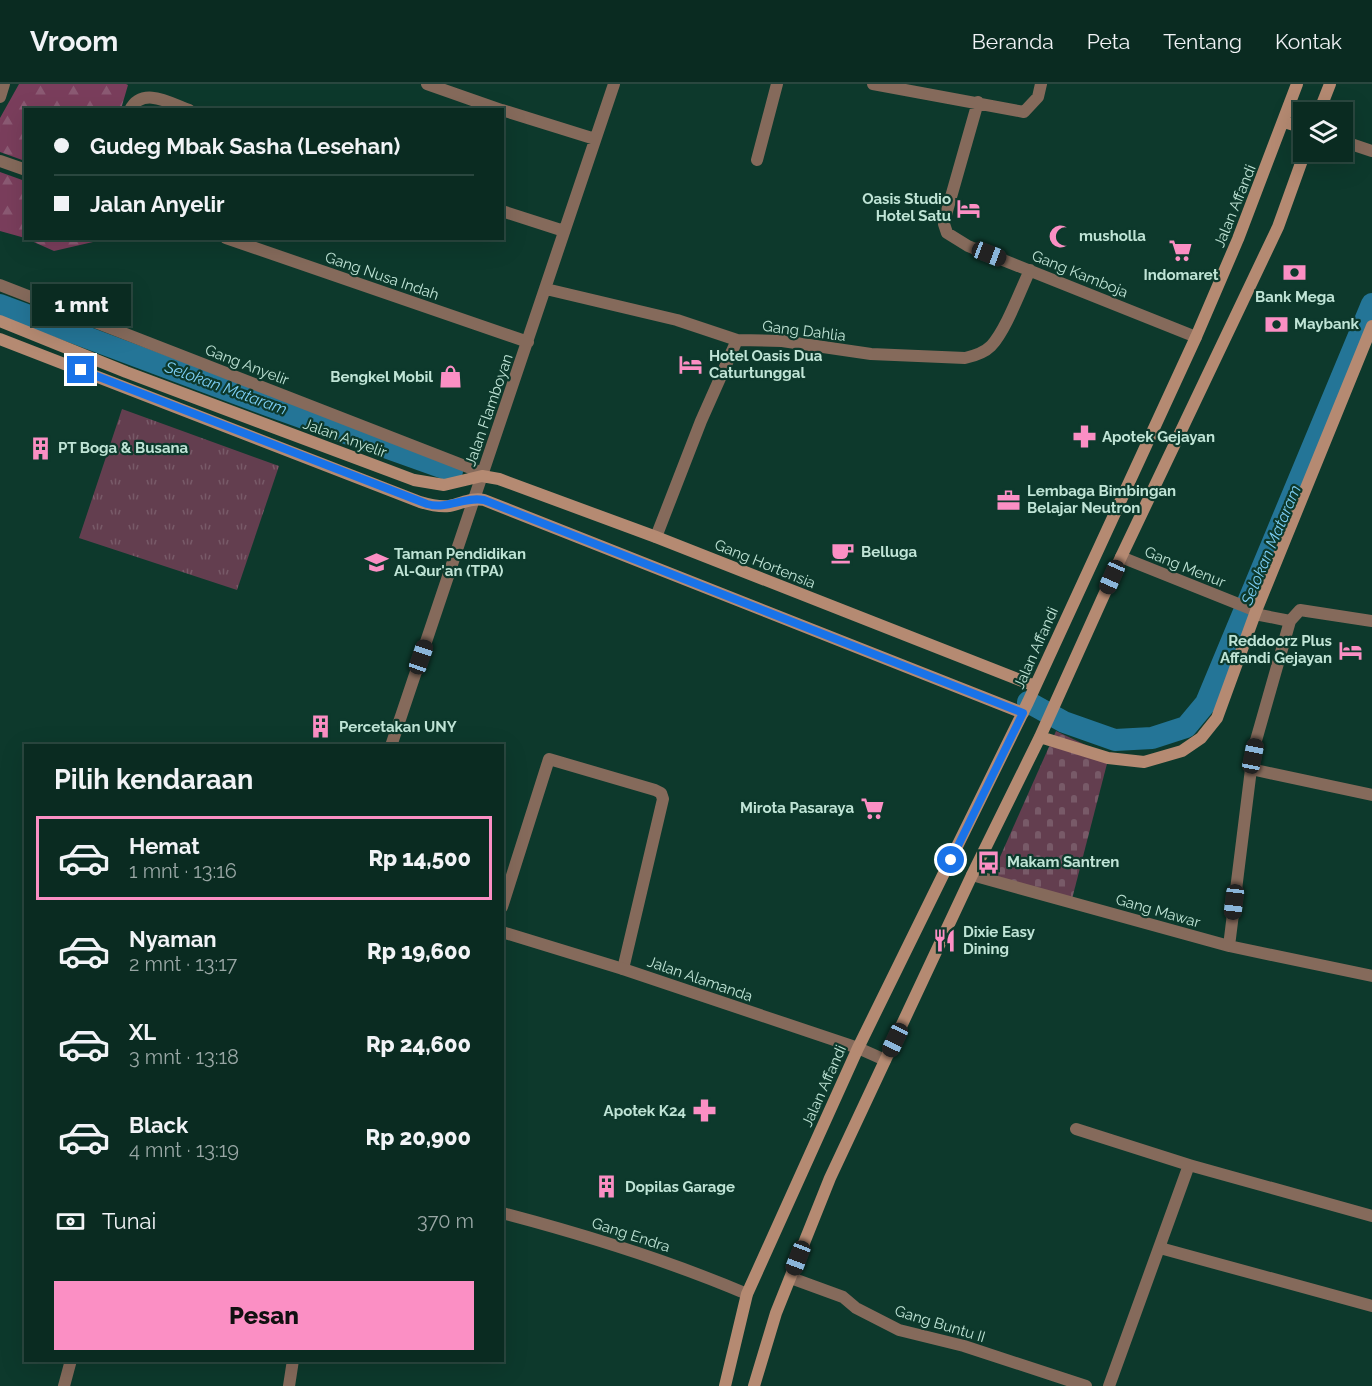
<!DOCTYPE html>
<html lang="id">
<meta charset="utf-8">
<style>
:root{--surface:#0a2b21;--page:#18372e;--text:#f1f3f6;--muted:#99a7a5;--line:#2a473f;--accent:#fb8fc4}
body{margin:0;font-family:Raleway,sans-serif;background:var(--page);color:var(--text);height:100vh;display:flex;flex-direction:column;font-size:22px;white-space:nowrap}
*{box-sizing:border-box;margin:0}
p{font-size:20px;color:var(--muted)}
.icon{flex:none;width:33px;height:33px;fill:none;stroke:currentColor;stroke-width:2;stroke-linecap:round;stroke-linejoin:round}
.map{position:relative;flex:1;overflow:hidden}
.side{position:absolute;left:24px;top:660px;width:480px;height:618px;display:flex;flex-direction:column;background:var(--surface);border-radius:0px;box-shadow:0 6px 24px #0002,0 0 0 2px var(--line)}
.side>*{flex:none}
.guide{position:absolute;left:24px;top:24px;width:480px;height:132px;border-radius:0px;box-shadow:0 6px 24px #0002,0 0 0 2px var(--line);display:grid;align-content:center;height:132px;padding:0 30px;background:var(--surface)}
.fabs{position:absolute;left:1293px;top:18px;display:grid;gap:12px}
.fabs a{display:grid;place-items:center;width:60px;height:60px;border-radius:0px;background:var(--surface);box-shadow:0 6px 24px #0002,0 0 0 2px var(--line);font-size:30px}
.end{position:absolute;width:27px;height:27px;margin:-14px;border:8px solid #1a73e8;background:#fff;box-shadow:0 0 0 3px #fff}
.from{border-radius:50%}
.bubble{position:absolute;height:42px;border-radius:0px;background:var(--surface);box-shadow:0 6px 24px #0002,0 0 0 2px var(--line);font-size:20px;font-weight:800;line-height:42px;text-align:center}
.car{position:absolute;width:18px;height:36px;margin:-18px -9px;border-radius:8px;box-shadow:0 0 4px 2px #0007;background:linear-gradient(#222 24%,#8ab4d8 0 40%,#222 0 76%,#8ab4d8 0 86%,#222 0)}
.guide b{display:flex;align-items:center;gap:21px;height:57px;font-size:22px}
.guide b+b{border-top:2px solid var(--line)}
.guide i{width:15px;height:15px;background:var(--text)}
ul{padding:0;list-style:none}
li{display:flex;align-items:center;gap:18px;height:84px;margin:0 12px 9px;padding:0 18px;border:3px solid transparent;border-radius:0px}
li div{flex:1}
li b{display:block;font-size:22px}
li em{font-style:normal;font-weight:800}
li.on{border-color:var(--accent)}
li>.icon{width:54px;height:54px;stroke-width:1.5}
h2{padding:0 30px;font-size:27px;line-height:72px}
.pay{display:flex;align-items:center;gap:15px;height:66px;padding:0 30px;font-size:22px}
.pay p{margin-inline-start:auto}
.button{display:flex;gap:12px;margin-top:auto;padding:12px 30px}
.button a{flex:1;height:69px;border-radius:0px;background:var(--accent);color:#111;font-size:24px;font-weight:800;line-height:69px;text-align:center}
header{display:flex;align-items:center;gap:36px;box-sizing:border-box;height:84px;padding:0 30px;background:var(--surface);border-bottom:2px solid var(--line)}
header strong{font-size:28px}
nav{display:flex;gap:33px;margin-inline-start:auto;font-size:21px}
.map>svg:first-child{display:block}
.grass{fill:url(#grass-tufts)}
.forest{fill:url(#forest-firs)}
.cemetery{fill:url(#cemetery-stones)}
.lines{fill:none;stroke-linecap:round;stroke-linejoin:round}
.canal{stroke:#247597;stroke-width:22}
.minor{stroke:#856a5b;stroke-width:12}
.tertiary{stroke:#856a5b;stroke-width:12}
.secondary{stroke:#b58a72;stroke-width:12}
.route{stroke:#1a73e8;stroke-width:8}
.labels{text-anchor:middle;dominant-baseline:central;stroke-width:4.5;stroke-linejoin:round;paint-order:stroke}
.poi-label{font-size:15px;font-weight:bold;fill:#bfe4d6;stroke:#0d392c;text-anchor:start}
.street-label{font-size:15px;fill:#bfe4d6;stroke:#0d392c}
.water-label{font-size:16px;font-style:italic;fill:#7dcff6;stroke:#0d392c}
</style>
<header>
<strong>Vroom</strong>
<nav><a>Beranda</a><a>Peta</a><a>Tentang</a><a>Kontak</a></nav>
</header>
<div class="map">
<svg width="1372" height="1302" viewBox="0 0 1372 1302">
<defs>
<pattern id="grass-tufts" width="24" height="20" patternUnits="userSpaceOnUse" patternTransform="scale(1.5)"><rect width="24" height="20" fill="#633e4f"/><path d="M3 7l-1-3M5 7V3M7 7l1-3M15 17l-1-3M17 17v-4M19 17l1-3" fill="none" stroke="#785a68"/></pattern>
<pattern id="forest-firs" width="22" height="20" patternUnits="userSpaceOnUse" patternTransform="scale(1.5)"><rect width="22" height="20" fill="#7a3e5c"/><path d="M5 1l3.5 6h-7zM16 11l3.5 6h-7z" fill="#8b5a73"/></pattern>
<pattern id="cemetery-stones" width="16" height="16" patternUnits="userSpaceOnUse" patternTransform="scale(1.5)"><rect width="16" height="16" fill="#633e4f"/><path d="M2 7V4a2 2 0 0 1 4 0v3zM10 15v-3a2 2 0 0 1 4 0v3z" fill="#785a68"/></pattern>
</defs>
<rect width="100%" height="100%" fill="#0d392c"/>
<path class="grass" d="M 122,325 L 279,382 L 237,506 L 79,454 Z"/>
<path class="forest" d="M 19,0 L 126,0 L 128,1 L 121,25 L 26,26 L 25,77 L 0,68 L 0,34 Z
M 0,88 L 25,97 L 25,154 L 0,147 Z
M 27,155 L 94,154 L 94,155 L 93,158 L 54,167 Z"/>
<path class="cemetery" d="M 1056,647 L 1109,672 L 1072,815 L 992,791 Z"/>
<g class="lines">
<path class="canal" d="M 0,221 L 270,322 L 452,387
M 1028,618 L 1064,638 L 1115,656 L 1152,654 L 1186,643 L 1206,619 L 1372,220"/>
<path class="minor" d="M 427,0 L 501,26
M 873,0 L 1024,28 L 1038,13 L 1041,0
M 0,13 L 4,0
M 978,18 L 947,127 L 944,140 L 947,149 L 968,162 L 1196,253
M 130,26 C 142,2 170,19 189,26
M 502,26 L 595,55
M 1342,57 L 1372,67
M 757,76 L 777,0
M 0,77 L 26,86
M 502,127 L 564,147
M 226,154 L 528,258
M 0,201 L 483,389
M 546,205 L 677,236 L 737,256
M 474,415 L 614,0
M 656,453 L 701,337 L 737,256 L 782,257 L 871,270 L 965,274 C 974,272 984,269 991,262 C 1006,246 1020,207 1030,186
M 1121,473 L 1256,527
M 1255,530 L 1290,537 L 1300,526 L 1372,537
M 1251,685 L 1372,711
M 972,791 L 1229,862 L 1372,892
M 502,823 L 549,675 L 655,706 L 661,709 L 663,715 L 623,885
M 1229,862 L 1251,685 L 1255,660 L 1290,537
M 858,964 L 885,976
M 1076,1045 L 1189,1081 L 1372,1132
M 502,1129 C 586,1151 667,1176 747,1210
M 1160,1164 L 1372,1222
M 791,1194 L 843,1213 L 856,1224 L 899,1246 L 964,1262 L 1086,1302
M 64,1302 L 71,1276
M 289,1302 L 293,1276
M 1109,1302 L 1189,1081"/>
<path class="tertiary" d="M 391,662 L 474,415
M 502,848 L 623,885 L 858,964"/>
<path class="secondary" d="M 1319,28 L 1330,0
M 1284,38 L 1304,44
M 0,237 L 126,288 L 414,396 L 444,401 L 482,392 L 499,395 L 656,453 L 1035,602
M 0,255 L 420,418 C 430,421 439,423 449,422 C 461,420 472,413 484,416 L 1023,629
M 1040,653 L 1108,674 L 1144,678 L 1182,667 L 1201,654 L 1217,634 L 1256,527 L 1372,242
M 725,1302 L 747,1210 L 858,964 L 1028,618 L 1196,253 L 1238,155 L 1297,0
M 754,1302 L 776,1229 L 830,1094 L 972,791 L 1040,653 L 1121,473 L 1278,143 L 1305,68"/>
</g>
<g class="lines">
<path class="route" d="M 81,286 L 427,420 C 447,426 465,412 484,416 L 1023,629 L 951,776"/>
</g>
<defs>
<symbol id="hotel-bare" viewBox="-9 -9 18 18"><path d="M-6-4.5h1.5V1H6V5H4.5V3h-9V5H-6ZM-4 0a1.8 1.8 0 1 1 3.6 0ZM.5 0V-2.5h3Q6-2.5 6 0Z" fill="#fb8fc4" stroke="#0d392c" stroke-width="2.5" paint-order="stroke"/></symbol>
<symbol id="mosque-bare" viewBox="-9 -9 18 18"><path d="M3.5-4.9A6 6 0 1 0 3.5 4.9A5 5 0 1 1 3.5-4.9Z" fill="#fb8fc4" stroke="#0d392c" stroke-width="2.5" paint-order="stroke"/></symbol>
<symbol id="supermarket-bare" viewBox="-9 -9 18 18"><path d="M-6-5.5h2.5l.6 2H6L4.5 2H-2.5L-4.4-4H-6ZM-1.5 3.2a1.3 1.3 0 1 0 .1 0ZM3 3.2a1.3 1.3 0 1 0 .1 0Z" fill="#fb8fc4" stroke="#0d392c" stroke-width="2.5" paint-order="stroke"/></symbol>
<symbol id="bank-bare" viewBox="-9 -9 18 18"><path d="M-6-4H6V4H-6ZM0-2.3a2.3 2.3 0 1 0 0 4.6a2.3 2.3 0 1 0 0-4.6Z" fill="#fb8fc4" stroke="#0d392c" stroke-width="2.5" paint-order="stroke"/></symbol>
<symbol id="shop-bare" viewBox="-9 -9 18 18"><path d="M-5-2.5h2.3a2.7 3.5 0 0 1 5.4 0H5L5.5 6h-11ZM-1.5-2.5h3a1.5 2.3 0 0 0-3 0Z" fill="#fb8fc4" stroke="#0d392c" stroke-width="2.5" paint-order="stroke"/></symbol>
<symbol id="pharmacy-bare" viewBox="-9 -9 18 18"><path d="M-2-6h4v4h4v4h-4v4h-4v-4h-4v-4h4Z" fill="#fb8fc4" stroke="#0d392c" stroke-width="2.5" paint-order="stroke"/></symbol>
<symbol id="building-bare" viewBox="-9 -9 18 18"><path d="M-4-6H4V6H1V3H-1V6H-4ZM-2.5-4.3h1.7v1.8h-1.7ZM.8-4.3h1.7v1.8H.8ZM-2.5-1h1.7V.8h-1.7ZM.8-1h1.7V.8H.8Z" fill="#fb8fc4" stroke="#0d392c" stroke-width="2.5" paint-order="stroke"/></symbol>
<symbol id="office-bare" viewBox="-9 -9 18 18"><path d="M-6-3h4V-5.5h4V-3h4V5H-6ZM-1-4.5V-3h2v-1.5ZM-6 0V1H6V0Z" fill="#fb8fc4" stroke="#0d392c" stroke-width="2.5" paint-order="stroke"/></symbol>
<symbol id="cafe-bare" viewBox="-9 -9 18 18"><path d="M-5.5-4.5H6V0H3Q3 3.5 0 3.5H-2.5Q-5.5 3.5-5.5 0ZM3-3.2v2h1.7v-2ZM-6 4.5H4V6H-6Z" fill="#fb8fc4" stroke="#0d392c" stroke-width="2.5" paint-order="stroke"/></symbol>
<symbol id="school-bare" viewBox="-9 -9 18 18"><path d="M0-5L7-2L0 1L-7-2ZM-4 1L0 2.5L4 1V4Q0 6-4 4Z" fill="#fb8fc4" stroke="#0d392c" stroke-width="2.5" paint-order="stroke"/></symbol>
<symbol id="bus-bare" viewBox="-9 -9 18 18"><path d="M-5-6H5V4H4V6H2V4H-2V6H-4V4H-5ZM-3.5-4V0h7V-4ZM-3.5 1.2v1.5H-2V1.2ZM2 1.2v1.5H3.5V1.2Z" fill="#fb8fc4" stroke="#0d392c" stroke-width="2.5" paint-order="stroke"/></symbol>
<symbol id="restaurant-bare" viewBox="-9 -9 18 18"><path d="M-5-6h1v4h1v-4h1v4h1v-4h1v5L-1.5 .5V6h-2V.5L-5-1ZM5-6V6H3V1.5H1.5Q1.5-4 5-6Z" fill="#fb8fc4" stroke="#0d392c" stroke-width="2.5" paint-order="stroke"/></symbol>
</defs>
<g fill-rule="evenodd">
<use href="#hotel-bare" x="952" y="108" width="33" height="33"/>
<use href="#mosque-bare" x="1044" y="136" width="33" height="33"/>
<use href="#supermarket-bare" x="1164" y="150" width="33" height="33"/>
<use href="#bank-bare" x="1278" y="172" width="33" height="33"/>
<use href="#bank-bare" x="1260" y="224" width="33" height="33"/>
<use href="#hotel-bare" x="674" y="264" width="33" height="33"/>
<use href="#shop-bare" x="434" y="276" width="33" height="33"/>
<use href="#pharmacy-bare" x="1068" y="336" width="33" height="33"/>
<use href="#building-bare" x="24" y="348" width="33" height="33"/>
<use href="#office-bare" x="992" y="400" width="33" height="33"/>
<use href="#cafe-bare" x="826" y="452" width="33" height="33"/>
<use href="#school-bare" x="360" y="462" width="33" height="33"/>
<use href="#hotel-bare" x="1334" y="550" width="33" height="33"/>
<use href="#building-bare" x="304" y="626" width="33" height="33"/>
<use href="#supermarket-bare" x="856" y="708" width="33" height="33"/>
<use href="#bus-bare" x="972" y="762" width="33" height="33"/>
<use href="#restaurant-bare" x="928" y="840" width="33" height="33"/>
<use href="#pharmacy-bare" x="688" y="1010" width="33" height="33"/>
<use href="#building-bare" x="590" y="1086" width="33" height="33"/>
</g>
<g class="labels">
<g class="poi-label">
<text x="951" y="115" text-anchor="end">Oasis Studio<tspan x="951" dy="17">Hotel Satu</tspan></text>
<text x="1079" y="152">musholla</text>
<text x="1181" y="191" text-anchor="middle">Indomaret</text>
<text x="1295" y="213" text-anchor="middle">Bank Mega</text>
<text x="1294" y="240">Maybank</text>
<text x="709" y="272">Hotel Oasis Dua<tspan x="709" dy="17">Caturtunggal</tspan></text>
<text x="433" y="293" text-anchor="end">Bengkel Mobil</text>
<text x="1102" y="353">Apotek Gejayan</text>
<text x="58" y="364">PT Boga &amp; Busana</text>
<text x="1027" y="407">Lembaga Bimbingan<tspan x="1027" dy="17">Belajar Neutron</tspan></text>
<text x="861" y="468">Belluga</text>
<text x="394" y="470">Taman Pendidikan<tspan x="394" dy="17">Al-Qur'an (TPA)</tspan></text>
<text x="1332" y="557" text-anchor="end">Reddoorz Plus<tspan x="1332" dy="17">Affandi Gejayan</tspan></text>
<text x="339" y="643">Percetakan UNY</text>
<text x="854" y="724" text-anchor="end">Mirota Pasaraya</text>
<text x="1007" y="778">Makam Santren</text>
<text x="963" y="848">Dixie Easy<tspan x="963" dy="17">Dining</tspan></text>
<text x="686" y="1027" text-anchor="end">Apotek K24</text>
<text x="625" y="1103">Dopilas Garage</text>
</g>
<g class="street-label">
<text transform="translate(1235 122) rotate(-68)">Jalan Affandi</text>
<text transform="translate(1080 190) rotate(22)">Gang Kamboja</text>
<text transform="translate(382 192) rotate(19)">Gang Nusa Indah</text>
<text transform="translate(804 247) rotate(7)">Gang Dahlia</text>
<text transform="translate(247 281) rotate(21)">Gang Anyelir</text>
<text transform="translate(489 326) rotate(-71)">Jalan Flamboyan</text>
<text transform="translate(345 354) rotate(20)">Jalan Anyelir</text>
<text transform="translate(765 480) rotate(22)">Gang Hortensia</text>
<text transform="translate(1185 483) rotate(22)">Gang Menur</text>
<text transform="translate(1036 564) rotate(-66)">Jalan Affandi</text>
<text transform="translate(1158 827) rotate(16)">Gang Mawar</text>
<text transform="translate(700 895) rotate(19)">Jalan Alamanda</text>
<text transform="translate(824 1002) rotate(-66)">Jalan Affandi</text>
<text transform="translate(631 1151) rotate(18)">Gang Endra</text>
<text transform="translate(940 1240) rotate(17)">Gang Buntu II</text>
</g>
<g class="water-label">
<text transform="translate(226 304) rotate(20)">Selokan Mataram</text>
<text transform="translate(1271 461) rotate(-67)">Selokan Mataram</text>
</g>
</g>
</svg>
<div class="fabs">
<a><svg class="icon" aria-label="layers" viewBox="0 0 24 24"><path d="M12 4l9 5-9 5-9-5zM3 14l9 5 9-5"/></svg></a>
</div>
<i class="end from" style="left:951px;top:776px"></i>
<i class="end" style="left:81px;top:286px"></i>
<div class="bubble" style="left:32px;top:200px;width:99px">1 mnt</div>
<i class="car" style="left:989px;top:170px;rotate:111deg"></i>
<i class="car" style="left:1112px;top:493px;rotate:204deg"></i>
<i class="car" style="left:421px;top:573px;rotate:19deg"></i>
<i class="car" style="left:1253px;top:672px;rotate:11deg"></i>
<i class="car" style="left:1234px;top:818px;rotate:187deg"></i>
<i class="car" style="left:895px;top:956px;rotate:205deg"></i>
<i class="car" style="left:798px;top:1174px;rotate:201deg"></i>
<div class="guide">
<b><i class="from"></i>Gudeg Mbak Sasha (Lesehan)</b>
<b><i></i>Jalan Anyelir</b>
</div>
<section class="side">
<h2>Pilih kendaraan</h2>
<ul>
<li class="on"><svg class="icon" aria-label="car" viewBox="0 0 24 24"><path d="M5 17H2v-5l4-1 3-4h7l3 4 3 1v5h-3M9 17h6M6 11h13"/><circle cx="7" cy="17" r="2"/><circle cx="17" cy="17" r="2"/></svg><div><b>Hemat</b><p>1 mnt · 13:16</p></div><em>Rp 14,500</em></li>
<li><svg class="icon" aria-label="car" viewBox="0 0 24 24"><path d="M5 17H2v-5l4-1 3-4h7l3 4 3 1v5h-3M9 17h6M6 11h13"/><circle cx="7" cy="17" r="2"/><circle cx="17" cy="17" r="2"/></svg><div><b>Nyaman</b><p>2 mnt · 13:17</p></div><em>Rp 19,600</em></li>
<li><svg class="icon" aria-label="car" viewBox="0 0 24 24"><path d="M5 17H2v-5l4-1 3-4h7l3 4 3 1v5h-3M9 17h6M6 11h13"/><circle cx="7" cy="17" r="2"/><circle cx="17" cy="17" r="2"/></svg><div><b>XL</b><p>3 mnt · 13:18</p></div><em>Rp 24,600</em></li>
<li><svg class="icon" aria-label="car" viewBox="0 0 24 24"><path d="M5 17H2v-5l4-1 3-4h7l3 4 3 1v5h-3M9 17h6M6 11h13"/><circle cx="7" cy="17" r="2"/><circle cx="17" cy="17" r="2"/></svg><div><b>Black</b><p>4 mnt · 13:19</p></div><em>Rp 20,900</em></li>
</ul>
<div class="pay"><svg class="icon" aria-label="cash" viewBox="0 0 24 24"><path d="M3 7h18v10H3z"/><circle cx="12" cy="12" r="2"/></svg>Tunai<p>370 m</p></div>
<div class="button"><a>Pesan</a></div>
</section>
</div>
